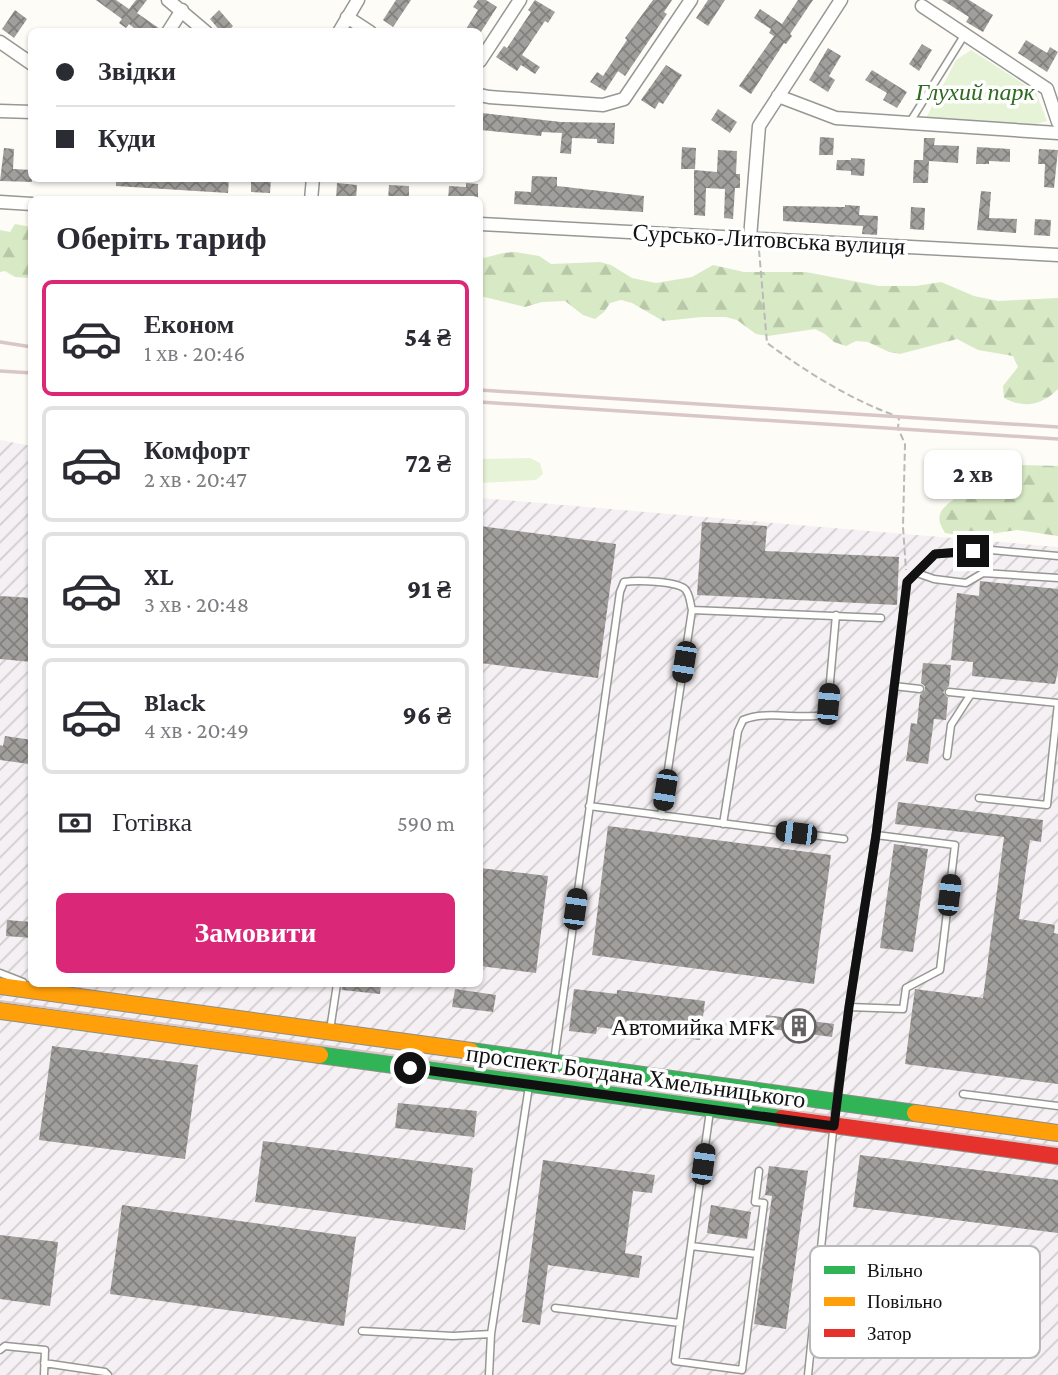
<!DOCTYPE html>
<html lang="uk">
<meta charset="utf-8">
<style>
:root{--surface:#fff;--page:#f2f2f3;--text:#2b2b33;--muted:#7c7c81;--line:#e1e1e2;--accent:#db2777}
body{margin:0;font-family:"Crimson Pro",serif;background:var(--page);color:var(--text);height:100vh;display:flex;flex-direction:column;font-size:26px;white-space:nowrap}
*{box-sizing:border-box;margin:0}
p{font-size:23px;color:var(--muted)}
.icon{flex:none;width:38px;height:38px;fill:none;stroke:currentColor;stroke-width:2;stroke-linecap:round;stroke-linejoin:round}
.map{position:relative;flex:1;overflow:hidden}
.drawer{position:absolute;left:28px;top:196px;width:455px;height:791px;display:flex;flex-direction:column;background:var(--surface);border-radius:10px;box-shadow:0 2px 5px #0004}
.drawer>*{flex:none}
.guide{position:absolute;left:28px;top:28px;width:455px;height:154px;border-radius:10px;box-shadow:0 2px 5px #0004;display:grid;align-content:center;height:154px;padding:0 28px;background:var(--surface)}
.end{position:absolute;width:32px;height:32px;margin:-16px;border:9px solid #111;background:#fff;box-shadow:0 0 0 4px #fff}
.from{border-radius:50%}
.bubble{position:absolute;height:49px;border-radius:10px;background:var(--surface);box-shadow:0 2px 5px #0004;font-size:23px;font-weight:800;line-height:49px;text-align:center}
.car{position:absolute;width:21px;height:42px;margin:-21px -10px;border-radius:9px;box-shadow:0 0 5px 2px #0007;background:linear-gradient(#222 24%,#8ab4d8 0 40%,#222 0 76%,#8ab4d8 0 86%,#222 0)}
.guide b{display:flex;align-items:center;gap:24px;height:66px;font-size:26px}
.guide b+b{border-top:2px solid var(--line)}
.guide i{width:18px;height:18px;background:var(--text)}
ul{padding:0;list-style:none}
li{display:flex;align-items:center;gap:21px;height:116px;margin:0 14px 10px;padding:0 14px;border:4px solid var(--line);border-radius:10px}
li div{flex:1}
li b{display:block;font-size:26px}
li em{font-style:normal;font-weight:800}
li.active{border-color:var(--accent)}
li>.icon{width:63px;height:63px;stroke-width:1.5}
h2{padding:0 28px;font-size:32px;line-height:84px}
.pay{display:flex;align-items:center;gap:18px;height:77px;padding:0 28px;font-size:26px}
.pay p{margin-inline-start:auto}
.action{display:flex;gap:14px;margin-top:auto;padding:14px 28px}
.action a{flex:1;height:80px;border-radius:10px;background:var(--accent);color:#fff;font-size:28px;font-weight:800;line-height:80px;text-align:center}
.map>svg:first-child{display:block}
.industrial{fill:url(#industrial-furrows)}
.green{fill:#e7f3d7}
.forest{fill:url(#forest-firs)}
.building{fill:url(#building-cross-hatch)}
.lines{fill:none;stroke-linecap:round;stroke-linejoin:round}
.lane-casing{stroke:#979795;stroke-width:9}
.street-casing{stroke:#979795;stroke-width:15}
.fast-casing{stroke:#8e8d8b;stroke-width:18}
.slow-casing{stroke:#8e8d8b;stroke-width:18}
.jam-casing{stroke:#8e8d8b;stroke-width:18}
.path{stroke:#b9b9b8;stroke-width:2;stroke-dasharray:7 3.5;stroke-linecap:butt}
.lane{stroke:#fffffe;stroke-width:6}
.street{stroke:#fffffe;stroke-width:12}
.fast{stroke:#30b455;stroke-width:16}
.slow{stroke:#ff9f0a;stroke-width:16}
.jam{stroke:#e5322d;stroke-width:16}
.tram{stroke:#d9c6c7;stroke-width:2}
.rail{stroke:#d9c6c7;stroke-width:3.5}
.route{stroke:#111;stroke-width:9}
.labels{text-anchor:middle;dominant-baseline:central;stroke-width:7;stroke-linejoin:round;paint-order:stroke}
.park-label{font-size:24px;font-style:italic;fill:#2f6b1f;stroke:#fff}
.street-label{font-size:24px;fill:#111;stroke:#fff}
.poi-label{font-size:24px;fill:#111;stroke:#fff;text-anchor:end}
.key{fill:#fff;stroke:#b8b8b8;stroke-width:2}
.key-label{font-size:19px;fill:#111}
</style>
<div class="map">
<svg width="1058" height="1375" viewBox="0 0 1058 1375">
<defs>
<pattern id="industrial-furrows" width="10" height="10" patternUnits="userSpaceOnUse" patternTransform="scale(1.75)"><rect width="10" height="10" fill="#f5f0f3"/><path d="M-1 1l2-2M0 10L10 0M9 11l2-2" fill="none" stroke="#d1cdcf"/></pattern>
<pattern id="forest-firs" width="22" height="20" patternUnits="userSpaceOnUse" patternTransform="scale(1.75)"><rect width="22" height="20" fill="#d8eac5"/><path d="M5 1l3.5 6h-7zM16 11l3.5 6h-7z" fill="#b8c8a8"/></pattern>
<pattern id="building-cross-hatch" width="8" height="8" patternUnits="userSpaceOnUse" patternTransform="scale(1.75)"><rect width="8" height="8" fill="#a19f9c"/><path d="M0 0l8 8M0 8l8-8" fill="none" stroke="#82807e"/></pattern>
</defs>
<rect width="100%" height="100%" fill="#fdfcf7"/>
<path class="industrial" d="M 0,440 L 31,446 L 32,984 L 480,984 L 480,498 L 1058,547 L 1058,1375 L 0,1375 Z"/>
<path class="green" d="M 971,50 L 1036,92 L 1047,121 L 1030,126 L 925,120 L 956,60 Z
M 530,458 L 540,463 L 543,474 L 536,480 L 480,483 L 480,459 Z"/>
<path class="forest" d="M 15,224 L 31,227 L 31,278 L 15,277 L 5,271 L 0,272 L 0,230 L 10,232 Z
M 515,252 L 539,256 L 551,264 L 600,262 L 611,265 L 632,278 L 656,283 L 692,277 L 713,265 L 744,272 L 806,272 L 879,286 L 916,286 L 941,282 L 974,296 L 998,301 L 1058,298 L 1058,389 C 1042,405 1025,409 1004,398 L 1003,386 L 1018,367 L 1013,356 L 978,350 L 957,339 L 900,354 L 889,352 L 868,342 L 856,341 L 846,346 L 834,342 L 825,334 L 815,329 L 768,336 L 756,334 L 737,320 L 726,317 L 702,317 L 663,321 L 632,303 L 621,300 L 610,303 L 604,312 L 595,319 L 583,315 L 565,301 L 542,302 L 525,307 L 480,296 L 480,259 L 503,253 Z
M 1021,465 L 1058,466 L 1058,536 L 1017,530 L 969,537 L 945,533 C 941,526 937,520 941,512 C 945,500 1007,468 1021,465 Z"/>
<path class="building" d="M 96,0 L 116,0 L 129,9 L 136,0 L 147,0 L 137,13 L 160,29 L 159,32 L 139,32 L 129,24 L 126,28 L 119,23 L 122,19 Z
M 396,0 L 411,0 L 393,27 L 383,20 Z
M 478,0 L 486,0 L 497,7 L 481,32 L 464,32 L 478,10 L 473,7 Z
M 535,0 L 555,12 L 548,23 L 545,21 L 522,55 L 540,67 L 535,74 L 521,65 L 517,71 L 496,57 L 504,46 L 507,48 L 531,12 L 528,10 Z
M 653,0 L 672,0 L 664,12 L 667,14 L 625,76 L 618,71 L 605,91 L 590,82 L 597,72 L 603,76 L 627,40 L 625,38 Z
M 708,0 L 725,0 L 708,26 L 696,18 Z
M 798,0 L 813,0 L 790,34 L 792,36 L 786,44 L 784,43 L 751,94 L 739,86 L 774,36 L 769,33 L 771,29 L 754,18 L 760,9 L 782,24 Z
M 942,0 L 969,0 L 993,15 L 983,32 L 966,22 L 969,17 Z
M 15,10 L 27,19 L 14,38 L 2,29 Z
M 219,10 L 233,26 L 227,32 L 221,32 L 210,19 Z
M 1026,40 L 1047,53 L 1050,47 L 1058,52 L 1047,72 L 1018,53 Z
M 922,44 L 932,50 L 919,71 L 909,64 Z
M 828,48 L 841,56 L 829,76 L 835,80 L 828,92 L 809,80 Z
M 666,65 L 682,75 L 663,104 L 659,102 L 655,109 L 641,100 Z
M 872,70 L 907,92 L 897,108 L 883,100 L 887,93 L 865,80 Z
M 718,109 L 737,122 L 730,133 L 711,120 Z
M 482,113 L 561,122 L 615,123 L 614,144 L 597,143 L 597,139 L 572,138 L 571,154 L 560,153 L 562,133 L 542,132 L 541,136 L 481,130 Z
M 820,137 L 834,138 L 833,155 L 819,155 Z
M 924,138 L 935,138 L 934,145 L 959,146 L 958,163 L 929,161 L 928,183 L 913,183 L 914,160 L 923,160 Z
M 682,147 L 696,148 L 695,169 L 681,169 Z
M 977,147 L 1010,149 L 1010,162 L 989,161 L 989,164 L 976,164 Z
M 4,148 L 14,149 L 13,169 L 32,170 L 32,182 L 0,181 Z
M 1039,149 L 1058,150 L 1054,188 L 1044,187 L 1045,164 L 1038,164 Z
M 718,150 L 737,151 L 736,174 L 740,174 L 740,188 L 735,188 L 733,219 L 724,218 L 725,189 L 706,188 L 705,216 L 694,215 L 694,170 L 717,172 Z
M 851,158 L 865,159 L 864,176 L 851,175 L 851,171 L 836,170 L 837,160 L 851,160 Z
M 532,176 L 557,177 L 557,186 L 644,196 L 643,212 L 514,204 L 515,191 L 531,192 Z
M 116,178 L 229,178 L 228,193 L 116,186 Z
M 251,178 L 271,178 L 270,193 L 251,192 Z
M 337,183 L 357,185 L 356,200 L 336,199 Z
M 466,183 L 478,184 L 478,200 L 448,200 L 449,186 L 466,187 Z
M 389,185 L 409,186 L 409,200 L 388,199 Z
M 981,191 L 991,192 L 989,218 L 1017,219 L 1016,233 L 977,230 Z
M 845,205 L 860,206 L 859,215 L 878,216 L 877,235 L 862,234 L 863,226 L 783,221 L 783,206 L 845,207 Z
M 911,207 L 925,208 L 924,230 L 910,229 Z
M 1035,219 L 1051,220 L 1050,236 L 1034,235 Z
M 702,522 L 767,526 L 765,551 L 899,557 L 897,605 L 697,595 Z
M 480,526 L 616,544 L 598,678 L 480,663 Z
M 980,581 L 1058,589 L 1058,670 L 1055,684 L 972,676 L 973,662 L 951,660 L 957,593 L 979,596 Z
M 0,596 L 32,598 L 32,662 L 0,659 Z
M 923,663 L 951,665 L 949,686 L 943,692 L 948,698 L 946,720 L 934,719 L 928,764 L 906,761 L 911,723 L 917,724 L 920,695 L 925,690 L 925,686 L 921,683 Z
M 5,736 L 32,740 L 29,764 L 0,760 L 0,745 L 3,746 Z
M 898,802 L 1043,820 L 1041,842 L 1030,840 L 1019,919 L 1055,925 L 1054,933 L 1058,934 L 1058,1084 L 905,1064 L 915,989 L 983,998 L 1004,837 L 895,824 Z
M 608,826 L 831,855 L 814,984 L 592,955 Z
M 894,844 L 928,849 L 913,952 L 880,948 Z
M 480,868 L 548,876 L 536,973 L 480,966 Z
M 7,920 L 32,922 L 32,938 L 6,936 Z
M 343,984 L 381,984 L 380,994 L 342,990 Z
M 455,989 L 496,995 L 493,1012 L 452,1007 Z
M 574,989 L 617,994 L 617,990 L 705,1001 L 700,1040 L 597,1027 L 596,1034 L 569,1031 Z
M 766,1015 L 834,1024 L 832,1037 L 764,1028 Z
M 52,1046 L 198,1065 L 185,1159 L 39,1140 Z
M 398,1103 L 477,1111 L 474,1137 L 395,1128 Z
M 263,1141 L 473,1168 L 465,1230 L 255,1202 Z
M 860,1155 L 1058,1180 L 1058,1233 L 853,1207 Z
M 543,1160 L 655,1175 L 652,1193 L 633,1191 L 625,1253 L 642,1256 L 639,1278 L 548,1265 L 540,1325 L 522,1322 Z
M 769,1166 L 808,1171 L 786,1329 L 754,1324 L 772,1196 L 765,1195 Z
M 122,1205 L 356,1237 L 344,1326 L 110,1294 Z
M 711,1205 L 751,1212 L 747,1239 L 707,1233 Z
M 0,1235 L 58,1242 L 50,1306 L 0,1299 Z"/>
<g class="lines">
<defs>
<path id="lane" d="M 910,122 L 965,34
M 917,573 L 934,579 L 966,583 L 983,573 L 1058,578
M 894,686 L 920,689
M 949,692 L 1058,703
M 947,756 L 951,725 L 971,694
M 979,798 L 1047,805 L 1058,703
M 589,806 L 844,839
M 661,816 L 692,610
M 723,824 L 738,731 L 743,720 C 768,710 798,720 824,715 L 828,704 L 836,615
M 0,973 L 23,982
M 849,1007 L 903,1009 L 906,988 L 940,970 L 955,845 L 876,835
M 330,1030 L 337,984
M 554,1061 L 620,592 L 624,582 C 637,580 676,581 685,589 C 690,594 690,603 692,610 L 881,618
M 963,1094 L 1058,1106
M 691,1246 L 757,1254
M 555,1308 L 680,1323 L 710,1111
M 680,1323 L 675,1361 L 742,1370 L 764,1203 L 755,1202 L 759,1171
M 362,1331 L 453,1336 L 491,1334 L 529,1086
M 0,1350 L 5,1346 L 45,1350 L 44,1375
M 44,1363 L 105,1372 L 108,1375
M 489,1375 L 491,1334
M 808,1375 L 836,1102 L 849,1007 L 876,835 L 907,582 L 935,554 L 991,550 L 1058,556"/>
<path id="street" d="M 168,0 L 206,32
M 922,6 L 1047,89 L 1058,122
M 347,17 L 370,32
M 168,32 L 182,10
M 339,32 L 358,0
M 0,42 L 32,64
M 480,61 L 520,0
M 480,95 L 489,97 L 603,105 L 624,99 L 691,0
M 778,96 L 836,118 L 1058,133
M 0,111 L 32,112
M 311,200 L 313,178
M 0,202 L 32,204
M 480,224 L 1058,255
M 750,238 L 759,126 L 841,0"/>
<path id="fast" d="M 471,1051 L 915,1113
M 320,1055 L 782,1118"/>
<path id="slow" d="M 0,986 L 471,1051
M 0,1011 L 320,1055
M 915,1113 L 1058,1133"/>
<path id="jam" d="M 782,1118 L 1058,1156"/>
</defs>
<use href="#lane" class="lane-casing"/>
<use href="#street" class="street-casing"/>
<use href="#fast" class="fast-casing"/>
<use href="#slow" class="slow-casing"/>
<use href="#jam" class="jam-casing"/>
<path class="path" d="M 759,250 L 767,343 C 808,373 851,400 899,417 L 898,428 L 905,444 L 903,527 L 906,570"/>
<use href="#lane" class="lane"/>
<use href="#street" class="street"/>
<use href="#fast" class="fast"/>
<use href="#slow" class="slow"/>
<use href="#jam" class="jam"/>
<path class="tram" d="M 0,1001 L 1058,1147"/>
<path class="rail" d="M 0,342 L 32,347
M 0,371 L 32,373
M 480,390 L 1058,427
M 480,402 L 1058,439"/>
</g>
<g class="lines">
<path class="route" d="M 410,1068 L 834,1126 L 849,1007 L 876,835 L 907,582 L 935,554 L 973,551"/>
</g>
<defs>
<symbol id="building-ring" viewBox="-11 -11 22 22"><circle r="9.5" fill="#fff" stroke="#646362" stroke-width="1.5"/><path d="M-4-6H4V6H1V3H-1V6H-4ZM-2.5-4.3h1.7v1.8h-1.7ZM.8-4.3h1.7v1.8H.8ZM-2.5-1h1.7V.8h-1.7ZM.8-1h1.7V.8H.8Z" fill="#646362"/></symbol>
</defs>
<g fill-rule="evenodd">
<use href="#building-ring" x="780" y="1007" width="38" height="38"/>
</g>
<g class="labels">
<g class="park-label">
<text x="975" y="91">Глухий парк</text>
</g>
<g class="street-label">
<text transform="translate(769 239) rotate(3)">Сурсько-Литовська вулиця</text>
<text transform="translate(636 1076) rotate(8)">проспект Богдана Хмельницького</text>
</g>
<g class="poi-label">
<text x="774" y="1026">Автомийка MFK</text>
</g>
</g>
<rect x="810" y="1246" width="230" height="112" rx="10" class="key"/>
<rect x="824" y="1266" width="31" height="8" fill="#30b455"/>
<rect x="824" y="1297" width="31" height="9" fill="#ff9f0a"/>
<rect x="824" y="1329" width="31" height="8" fill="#e5322d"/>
<g class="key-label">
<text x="867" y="1277">Вільно</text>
<text x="867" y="1308">Повільно</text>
<text x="867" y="1340">Затор</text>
</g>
</svg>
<i class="end from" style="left:410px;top:1068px"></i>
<i class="end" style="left:973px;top:551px"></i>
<div class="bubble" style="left:924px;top:450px;width:98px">2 хв</div>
<i class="car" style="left:684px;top:662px;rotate:189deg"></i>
<i class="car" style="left:828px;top:704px;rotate:5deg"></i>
<i class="car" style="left:665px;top:790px;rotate:189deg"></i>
<i class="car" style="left:796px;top:833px;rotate:277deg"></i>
<i class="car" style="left:949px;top:895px;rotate:7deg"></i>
<i class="car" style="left:575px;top:909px;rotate:8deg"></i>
<i class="car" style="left:703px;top:1164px;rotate:8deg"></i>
<div class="guide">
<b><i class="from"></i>Звідки</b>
<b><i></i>Куди</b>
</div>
<section class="drawer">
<h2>Оберіть тариф</h2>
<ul>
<li class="active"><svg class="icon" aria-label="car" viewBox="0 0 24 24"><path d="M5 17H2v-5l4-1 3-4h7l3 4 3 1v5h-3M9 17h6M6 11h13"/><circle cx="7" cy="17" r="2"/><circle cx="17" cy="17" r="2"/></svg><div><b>Економ</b><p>1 хв · 20:46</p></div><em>54 ₴</em></li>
<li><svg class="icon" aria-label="car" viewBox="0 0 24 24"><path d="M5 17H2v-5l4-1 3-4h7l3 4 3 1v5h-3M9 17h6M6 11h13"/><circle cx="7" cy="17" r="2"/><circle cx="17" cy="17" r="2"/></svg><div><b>Комфорт</b><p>2 хв · 20:47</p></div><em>72 ₴</em></li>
<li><svg class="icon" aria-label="car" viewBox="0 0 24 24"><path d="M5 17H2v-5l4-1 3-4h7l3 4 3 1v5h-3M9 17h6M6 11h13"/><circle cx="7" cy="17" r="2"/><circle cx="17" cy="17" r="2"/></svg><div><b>XL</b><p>3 хв · 20:48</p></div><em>91 ₴</em></li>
<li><svg class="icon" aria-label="car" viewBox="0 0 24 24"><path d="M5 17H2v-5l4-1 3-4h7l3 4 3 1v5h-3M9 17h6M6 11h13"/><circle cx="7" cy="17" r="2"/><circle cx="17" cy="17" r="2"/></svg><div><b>Black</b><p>4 хв · 20:49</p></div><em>96 ₴</em></li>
</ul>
<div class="pay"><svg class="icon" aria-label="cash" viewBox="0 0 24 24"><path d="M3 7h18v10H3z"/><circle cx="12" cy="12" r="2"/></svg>Готівка<p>590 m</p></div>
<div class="action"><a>Замовити</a></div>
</section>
</div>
